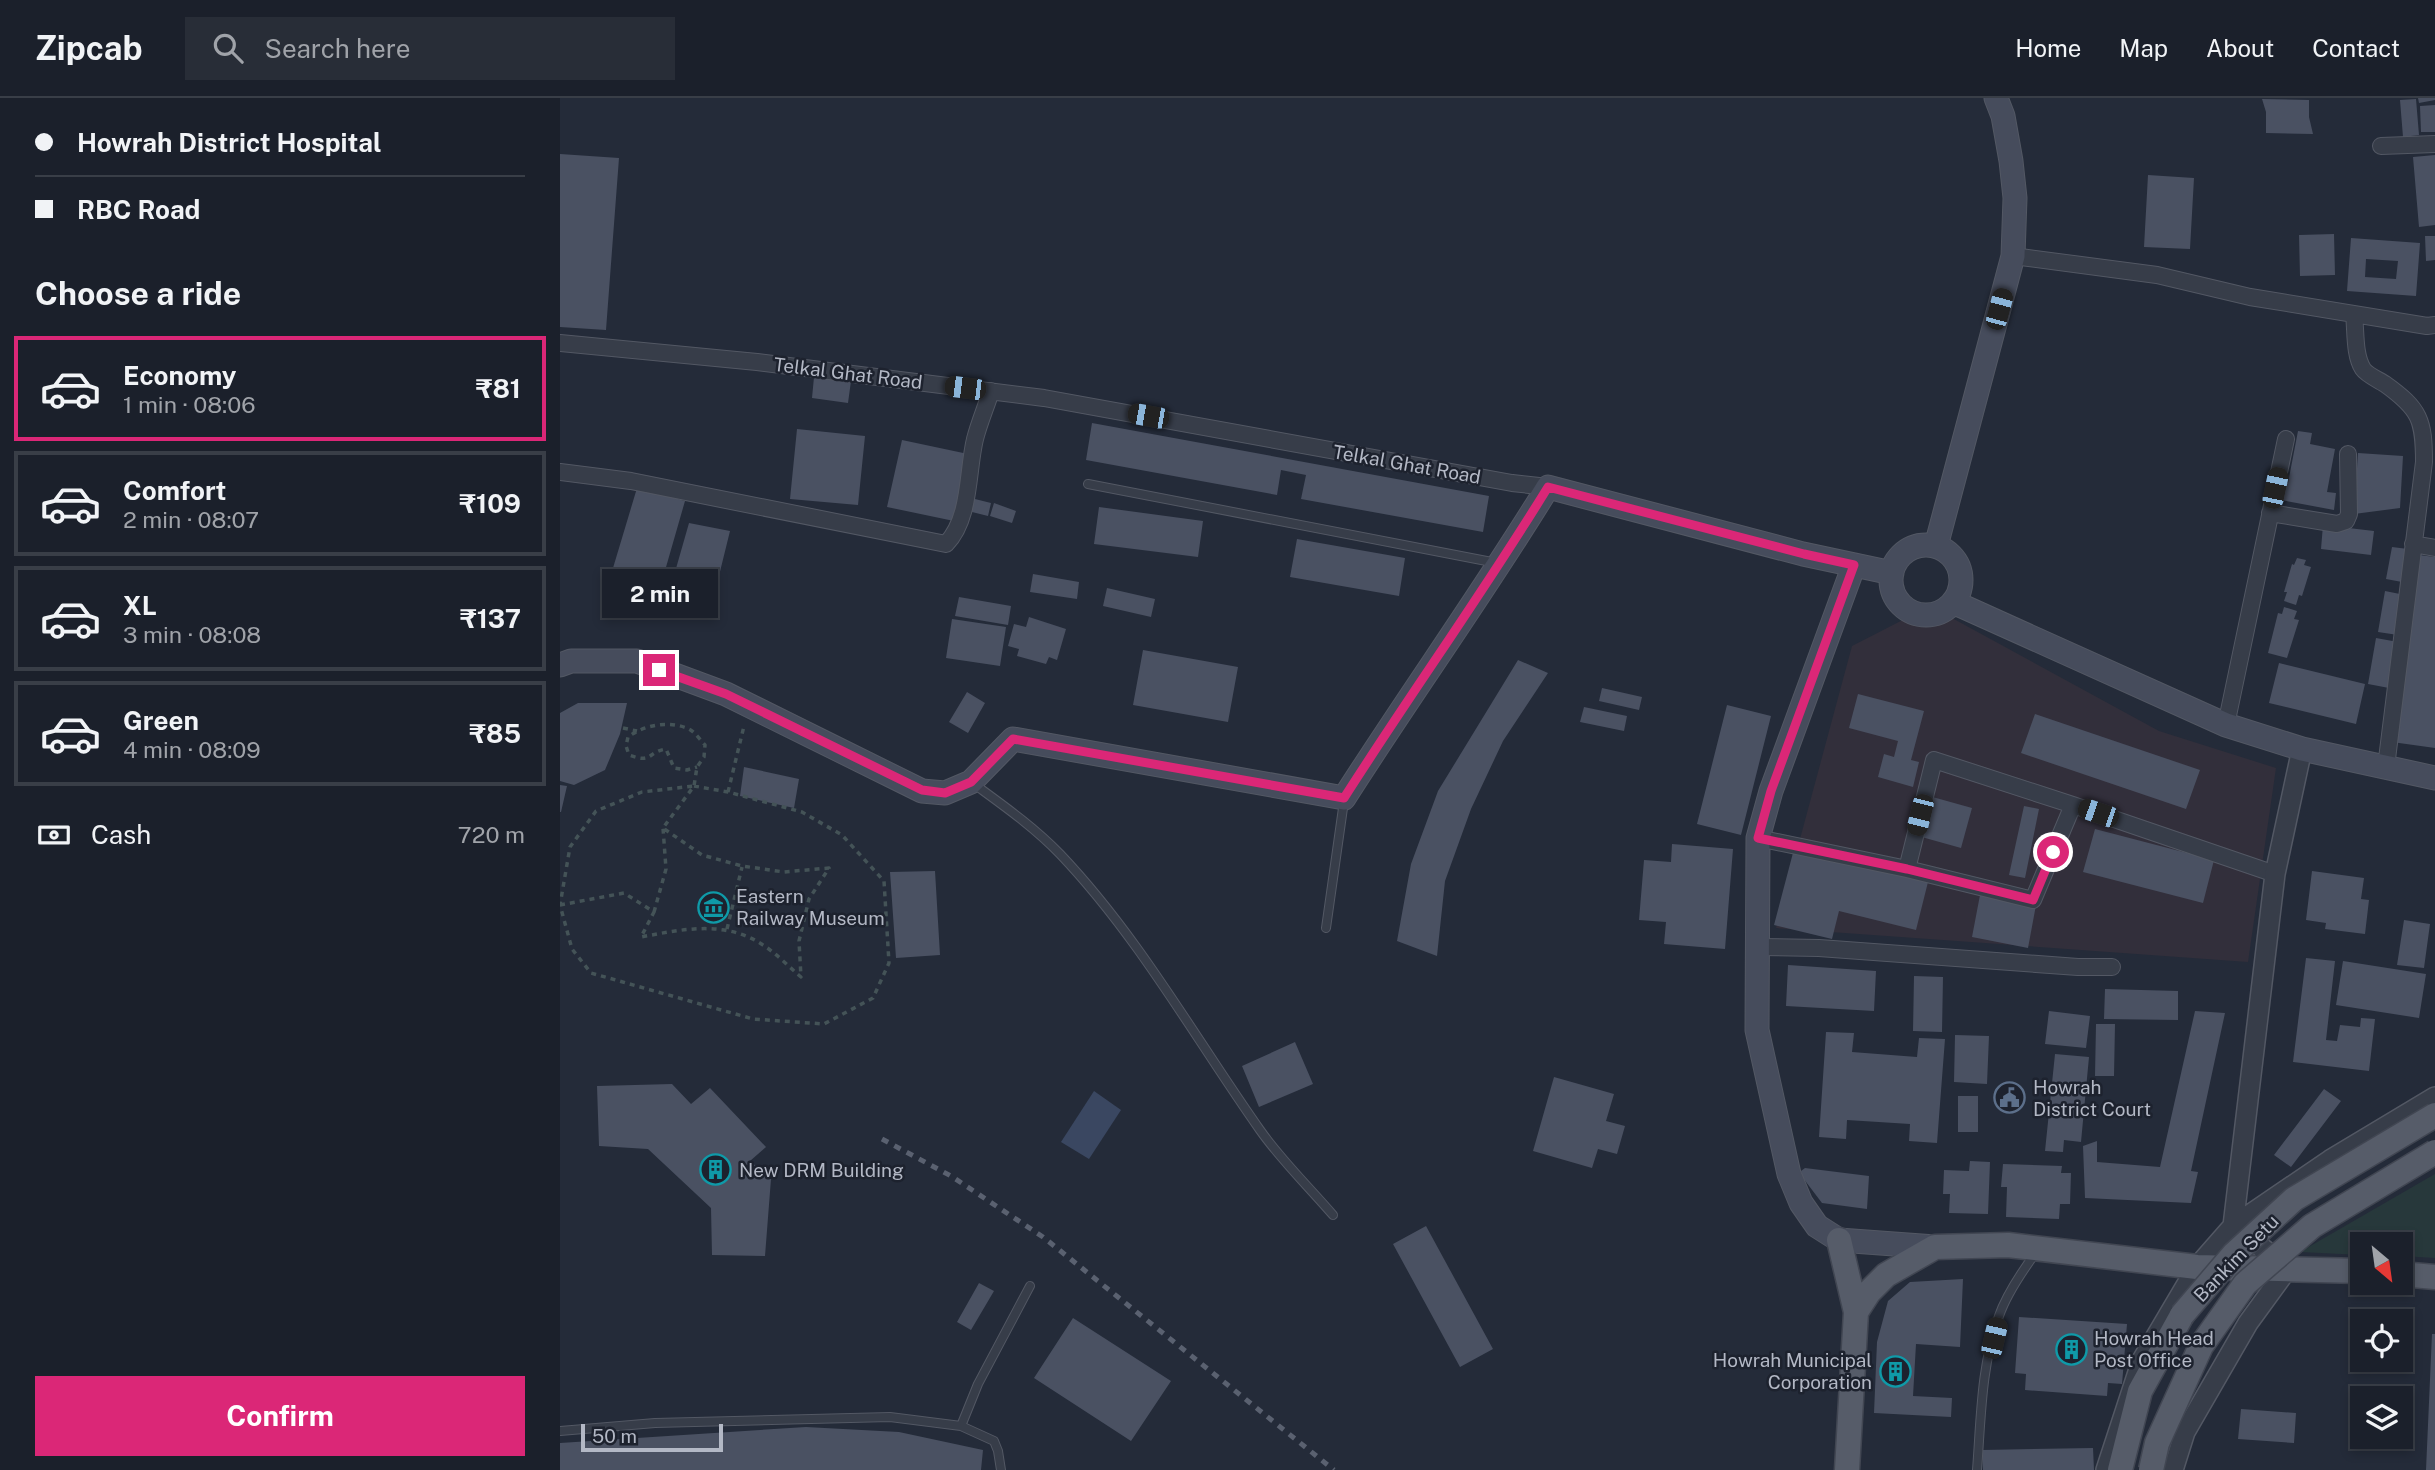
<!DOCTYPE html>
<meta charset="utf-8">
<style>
:root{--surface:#1b202b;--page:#282d37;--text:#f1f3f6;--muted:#a0a3a9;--line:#393e47;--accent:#db2777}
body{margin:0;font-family:"Public Sans",sans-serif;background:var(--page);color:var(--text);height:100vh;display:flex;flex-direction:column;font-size:26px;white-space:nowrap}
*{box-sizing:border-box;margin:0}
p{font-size:23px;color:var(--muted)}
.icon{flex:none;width:38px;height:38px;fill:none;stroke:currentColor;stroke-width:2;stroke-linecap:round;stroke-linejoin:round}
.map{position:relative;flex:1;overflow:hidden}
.details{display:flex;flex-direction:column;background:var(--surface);width:560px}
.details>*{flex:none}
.hud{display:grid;align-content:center;height:154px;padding:0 35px;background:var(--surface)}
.needle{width:46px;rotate:151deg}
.buttons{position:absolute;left:1790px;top:1134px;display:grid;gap:14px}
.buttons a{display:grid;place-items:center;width:63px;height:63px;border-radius:0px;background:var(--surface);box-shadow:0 4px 10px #0003,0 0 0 2px var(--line);font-size:35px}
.scale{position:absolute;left:21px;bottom:18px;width:142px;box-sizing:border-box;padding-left:7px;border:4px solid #b3b8c5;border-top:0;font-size:19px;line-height:24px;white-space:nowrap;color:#b3b8c5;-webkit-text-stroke:5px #1d222e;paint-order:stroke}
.end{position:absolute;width:32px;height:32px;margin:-16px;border:9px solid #db2777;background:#fff;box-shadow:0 0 0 4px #fff}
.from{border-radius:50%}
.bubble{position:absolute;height:49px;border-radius:0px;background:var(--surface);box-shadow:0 4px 10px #0003,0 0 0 2px var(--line);font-size:23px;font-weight:700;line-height:49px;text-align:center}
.car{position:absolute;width:21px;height:42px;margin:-21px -10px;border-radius:9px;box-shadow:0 0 5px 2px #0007;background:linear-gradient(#222 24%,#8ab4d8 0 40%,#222 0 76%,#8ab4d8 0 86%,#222 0)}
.hud b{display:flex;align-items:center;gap:24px;height:66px;font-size:26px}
.hud b+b{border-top:2px solid var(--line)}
.hud i{width:18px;height:18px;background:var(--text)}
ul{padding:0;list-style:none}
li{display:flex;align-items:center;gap:21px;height:105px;margin:0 14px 10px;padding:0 21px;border:4px solid var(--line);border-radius:0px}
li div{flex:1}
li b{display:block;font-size:26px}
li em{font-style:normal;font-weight:700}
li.on{border-color:var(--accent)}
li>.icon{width:63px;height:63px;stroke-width:1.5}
h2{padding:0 35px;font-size:32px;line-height:84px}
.pay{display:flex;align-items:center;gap:18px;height:77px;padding:0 35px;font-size:26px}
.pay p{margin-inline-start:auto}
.primary-button{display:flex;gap:14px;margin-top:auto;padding:14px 35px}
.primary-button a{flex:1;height:80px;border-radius:0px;background:var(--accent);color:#fff;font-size:28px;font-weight:700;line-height:80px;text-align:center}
header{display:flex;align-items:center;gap:42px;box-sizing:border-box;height:98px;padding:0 35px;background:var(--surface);border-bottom:2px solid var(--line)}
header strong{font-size:33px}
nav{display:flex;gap:38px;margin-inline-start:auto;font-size:24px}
.search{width:490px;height:63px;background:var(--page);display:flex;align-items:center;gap:18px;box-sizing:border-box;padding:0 24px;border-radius:0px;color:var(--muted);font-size:26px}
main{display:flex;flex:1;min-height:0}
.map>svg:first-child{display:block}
.medical{fill:#322f3b}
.green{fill:#27383b}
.water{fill:#3a4761}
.building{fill:#4a5162;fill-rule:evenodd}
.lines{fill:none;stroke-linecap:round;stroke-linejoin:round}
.service-casing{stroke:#535864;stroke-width:10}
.minor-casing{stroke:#535864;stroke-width:18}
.tertiary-casing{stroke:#535864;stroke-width:22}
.secondary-casing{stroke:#535864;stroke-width:25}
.primary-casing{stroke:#414652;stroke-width:27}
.path{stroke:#445357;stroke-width:3.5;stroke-dasharray:5 5;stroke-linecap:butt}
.service{stroke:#373d49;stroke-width:8}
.minor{stroke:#373d49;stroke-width:16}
.tertiary{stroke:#373d49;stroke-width:19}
.secondary{stroke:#464c5c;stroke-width:23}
.primary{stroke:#565c69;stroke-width:24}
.rail{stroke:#5a6170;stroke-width:5;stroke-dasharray:7 7;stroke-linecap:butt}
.primary-bridge-casing{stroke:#414652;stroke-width:27;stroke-linecap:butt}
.primary-bridge{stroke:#565c69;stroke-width:24}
.route{stroke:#db2777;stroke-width:9}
.labels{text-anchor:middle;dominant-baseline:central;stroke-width:5;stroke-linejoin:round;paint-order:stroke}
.street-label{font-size:19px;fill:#b3b8c5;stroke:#1d222e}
.poi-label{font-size:19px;fill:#b3b8c5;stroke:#1d222e;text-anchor:start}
</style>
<header>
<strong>Zipcab</strong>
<div class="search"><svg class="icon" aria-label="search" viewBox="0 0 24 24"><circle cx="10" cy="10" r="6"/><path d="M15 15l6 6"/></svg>Search here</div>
<nav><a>Home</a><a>Map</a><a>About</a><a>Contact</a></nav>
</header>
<main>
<section class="details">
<div class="hud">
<b><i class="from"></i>Howrah District Hospital</b>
<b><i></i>RBC Road</b>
</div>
<h2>Choose a ride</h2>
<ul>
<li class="on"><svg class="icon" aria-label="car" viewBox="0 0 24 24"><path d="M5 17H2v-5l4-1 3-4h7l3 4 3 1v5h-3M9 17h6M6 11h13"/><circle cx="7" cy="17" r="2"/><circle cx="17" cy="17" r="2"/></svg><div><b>Economy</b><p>1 min · 08:06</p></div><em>₹81</em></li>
<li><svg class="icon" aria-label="car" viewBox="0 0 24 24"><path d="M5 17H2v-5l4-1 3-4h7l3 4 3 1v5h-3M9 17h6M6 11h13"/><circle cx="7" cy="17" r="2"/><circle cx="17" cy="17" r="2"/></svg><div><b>Comfort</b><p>2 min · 08:07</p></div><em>₹109</em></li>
<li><svg class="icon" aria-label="car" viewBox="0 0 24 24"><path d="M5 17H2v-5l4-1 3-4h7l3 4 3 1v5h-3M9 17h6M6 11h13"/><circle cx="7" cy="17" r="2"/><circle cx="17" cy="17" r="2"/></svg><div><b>XL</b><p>3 min · 08:08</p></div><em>₹137</em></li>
<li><svg class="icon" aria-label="car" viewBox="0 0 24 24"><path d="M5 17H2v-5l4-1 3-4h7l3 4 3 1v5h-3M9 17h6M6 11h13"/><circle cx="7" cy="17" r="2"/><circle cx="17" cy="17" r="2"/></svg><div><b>Green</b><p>4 min · 08:09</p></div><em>₹85</em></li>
</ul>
<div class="pay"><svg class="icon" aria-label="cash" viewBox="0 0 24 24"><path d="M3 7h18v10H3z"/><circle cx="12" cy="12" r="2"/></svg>Cash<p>720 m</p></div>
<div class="primary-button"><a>Confirm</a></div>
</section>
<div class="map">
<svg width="1875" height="1372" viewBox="0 0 1875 1372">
<rect width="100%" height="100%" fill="#242b39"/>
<path class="medical" d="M 1370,508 L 1599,633 L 1716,670 L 1688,864 L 1216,830 L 1292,548 Z"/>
<path class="green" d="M 1875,1076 L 1875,1160 L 1841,1158 L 1841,1146 L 1802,1146 L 1802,1157 L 1740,1154 Z"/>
<path class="water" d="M 534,993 L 561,1012 L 529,1061 L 501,1044 Z"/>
<path class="building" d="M 1858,0 L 1875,0 L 1875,2 L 1859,5 Z
M 1702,1 L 1749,2 L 1749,19 L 1753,36 L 1706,35 L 1706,14 Z
M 1856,1 L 1859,37 L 1843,39 L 1840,2 Z
M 1875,7 L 1875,34 L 1861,34 L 1860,8 Z
M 0,56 L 59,60 L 46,232 L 0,229 Z
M 1875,57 L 1875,127 L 1859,129 L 1853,59 Z
M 1588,77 L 1634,80 L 1630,151 L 1584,149 Z
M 1774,136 L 1775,177 L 1740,178 L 1739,137 Z
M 1865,138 L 1875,138 L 1875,162 L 1866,163 Z
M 1791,140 L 1860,145 L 1856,198 L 1787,193 ZM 1806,161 L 1838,163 L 1836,181 L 1805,179 Z
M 254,279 L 291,283 L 288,305 L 252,300 Z
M 532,325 L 929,398 L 923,434 L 741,401 L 746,377 L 721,372 L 717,397 L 526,362 Z
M 237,331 L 305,338 L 298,407 L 230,401 Z
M 1738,333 L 1752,335 L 1750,346 L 1775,351 L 1767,394 L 1776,395 L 1774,412 L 1721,402 L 1724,385 L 1728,385 Z
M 342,342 L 408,356 L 394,423 L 327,409 Z
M 1798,355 L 1843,358 L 1840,410 L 1794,416 Z
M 77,390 L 125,403 L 96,504 L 47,490 Z
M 411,400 L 431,405 L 428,418 L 408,413 Z
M 434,405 L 456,413 L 452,425 L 430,418 Z
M 539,409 L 643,423 L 638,459 L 534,446 Z
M 129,425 L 170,433 L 154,498 L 111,488 Z
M 1763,427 L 1814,433 L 1811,457 L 1761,451 Z
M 737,441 L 845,460 L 839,498 L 730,479 Z
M 1832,449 L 1848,451 L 1842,484 L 1826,481 Z
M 1859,457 L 1875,459 L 1875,650 L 1832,644 Z
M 1737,460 L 1746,462 L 1744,467 L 1751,469 L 1742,498 L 1739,497 L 1736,507 L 1724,503 L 1727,494 L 1724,494 L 1732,466 L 1734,467 Z
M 473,476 L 519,484 L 517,501 L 470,494 Z
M 547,490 L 595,501 L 591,519 L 543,508 Z
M 1825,493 L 1845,497 L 1838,537 L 1818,534 Z
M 399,499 L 451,508 L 448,527 L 395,518 Z
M 1724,509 L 1737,513 L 1734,521 L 1739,522 L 1727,560 L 1708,555 L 1718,515 L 1722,516 Z
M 469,519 L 506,531 L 497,562 L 489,559 L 486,566 L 457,558 L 459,551 L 448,548 L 454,526 L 466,529 Z
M 392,521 L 446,529 L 440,568 L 386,560 Z
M 1816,540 L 1838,544 L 1829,590 L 1808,586 Z
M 583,552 L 678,569 L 668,624 L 573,607 Z
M 958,562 L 988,575 L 943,643 L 911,711 L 885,783 L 877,858 L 837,843 L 851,766 L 878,693 Z
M 1719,565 L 1805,586 L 1796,626 L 1709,605 Z
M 1042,590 L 1082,599 L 1079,612 L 1039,603 Z
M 407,594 L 425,605 L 408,635 L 389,624 Z
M 1298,596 L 1364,613 L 1351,662 L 1359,664 L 1353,689 L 1318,679 L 1324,656 L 1334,659 L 1338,643 L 1289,630 Z
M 18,605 L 67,605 L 60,636 L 45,672 L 14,687 L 0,683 L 0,615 Z
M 1167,607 L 1211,618 L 1181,737 L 1137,726 Z
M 1024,609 L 1067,618 L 1064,633 L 1020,624 Z
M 1475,616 L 1640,672 L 1626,711 L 1461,655 Z
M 184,669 L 239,681 L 234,710 L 180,698 Z
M 0,687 L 7,688 L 1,714 L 0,714 Z
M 1369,698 L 1412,710 L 1401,750 L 1358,738 Z
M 1464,708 L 1479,711 L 1465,780 L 1449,777 Z
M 1535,731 L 1654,762 L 1643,805 L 1523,774 Z
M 1112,746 L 1173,751 L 1165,851 L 1104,846 L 1106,824 L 1079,822 L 1084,762 L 1111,764 Z
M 1234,751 L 1368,784 L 1356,832 L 1279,813 L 1272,841 L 1214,827 Z
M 375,773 L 380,857 L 336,860 L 330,774 Z
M 1752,773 L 1804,780 L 1801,801 L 1809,802 L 1805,836 L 1765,831 L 1766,825 L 1746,822 Z
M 1420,797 L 1476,807 L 1468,850 L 1412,839 Z
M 1844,822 L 1870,826 L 1864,870 L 1837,867 Z
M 1746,860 L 1775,863 L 1766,942 L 1777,943 L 1780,927 L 1800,929 L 1801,920 L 1815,921 L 1809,973 L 1733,964 Z
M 1783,863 L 1866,876 L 1859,920 L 1776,907 Z
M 1228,867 L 1316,873 L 1314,913 L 1226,908 Z
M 1354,878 L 1383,879 L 1382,934 L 1353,933 Z
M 1545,891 L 1618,893 L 1618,922 L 1544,921 Z
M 1489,913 L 1530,918 L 1526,950 L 1485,946 Z
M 1635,913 L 1665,915 L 1631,1073 L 1638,1074 L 1631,1105 L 1525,1100 L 1523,1048 L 1537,1043 L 1537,1064 L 1600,1069 Z
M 1536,926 L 1555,926 L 1554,978 L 1535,978 Z
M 1266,934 L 1294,935 L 1292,954 L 1357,959 L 1359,940 L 1385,941 L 1377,1045 L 1349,1043 L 1350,1026 L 1287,1022 L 1286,1041 L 1259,1039 Z
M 1395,937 L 1429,938 L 1427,986 L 1394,984 Z
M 735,944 L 753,986 L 699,1009 L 682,968 Z
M 1495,956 L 1529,959 L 1521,1044 L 1504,1042 L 1503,1054 L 1485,1053 Z
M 994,979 L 1054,996 L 1046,1023 L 1065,1028 L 1057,1056 L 1038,1051 L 1032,1070 L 973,1053 Z
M 112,986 L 131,1006 L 150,990 L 206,1049 L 190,1063 L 211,1081 L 205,1158 L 152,1157 L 151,1110 L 88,1051 L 39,1048 L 37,988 Z
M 1764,991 L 1781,1003 L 1731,1069 L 1714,1057 Z
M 1398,998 L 1418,998 L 1418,1034 L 1398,1034 Z
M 1410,1063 L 1430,1064 L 1428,1116 L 1389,1115 L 1390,1096 L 1383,1096 L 1384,1072 L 1409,1073 Z
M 1443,1066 L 1502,1068 L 1501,1075 L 1511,1075 L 1510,1106 L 1500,1106 L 1499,1121 L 1446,1119 L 1447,1089 L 1441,1089 Z
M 1245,1070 L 1309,1078 L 1307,1111 L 1262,1105 L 1243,1080 L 1241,1073 Z
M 866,1128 L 933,1251 L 900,1269 L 833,1146 Z
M 1403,1181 L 1400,1249 L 1356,1246 L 1353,1298 L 1392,1300 L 1391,1319 L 1314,1315 L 1317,1244 L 1328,1203 L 1350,1184 Z
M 419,1185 L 434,1193 L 411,1232 L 397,1224 Z
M 1459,1219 L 1567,1226 L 1562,1286 L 1548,1285 L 1547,1298 L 1465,1292 L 1466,1276 L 1455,1275 Z
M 513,1220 L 611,1283 L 571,1343 L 474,1280 Z
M 1872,1236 L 1875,1236 L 1875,1372 L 1866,1372 Z
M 1681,1311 L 1736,1315 L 1734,1345 L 1678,1341 Z
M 246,1329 L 339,1334 L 423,1352 L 421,1372 L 0,1372 L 0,1345 Z
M 1533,1350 L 1534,1372 L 1423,1372 L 1422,1352 Z"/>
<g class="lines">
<defs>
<path id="service" d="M 528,386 L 937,465
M 414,686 C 444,708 474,729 500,756 C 579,839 635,940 700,1032 C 721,1062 749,1089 773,1117
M 766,830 L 784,703
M 401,1328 L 434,1343 L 438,1353 L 441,1372
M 0,1333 L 95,1325 L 330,1319 L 401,1328 L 418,1286 L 470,1188
M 1417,1372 C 1421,1321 1421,1267 1439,1218 C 1447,1195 1463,1172 1477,1153"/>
<path id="minor" d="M 1821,48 L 1875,46
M 1453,158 L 1597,177 L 1690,199 L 1867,228 L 1875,227
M 1794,217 C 1796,233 1794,257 1803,271 C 1807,277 1819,282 1825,286 C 1860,311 1864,322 1864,364 L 1826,669
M 0,245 L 197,264 L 484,300 L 952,385 L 988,389
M 0,374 L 71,383 L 386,446 C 411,420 407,374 415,341 C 419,325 426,309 431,293
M 1710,415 L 1777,426 L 1786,423 L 1789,416 L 1788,356
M 1853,446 L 1875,450
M 1666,627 L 1726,341
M 1513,707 L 1473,802 L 1347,771 L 1374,662 L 1513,707 L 1715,776
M 1198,740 L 1347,771
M 1197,849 L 1259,850 L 1518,869 L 1552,869"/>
<path id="tertiary" d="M 1673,1128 L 1715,776 L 1742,651
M 1546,1372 L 1582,1262 L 1637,1169 L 1673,1128 L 1770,1062 L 1875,999
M 1613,1372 L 1625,1334 L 1688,1225 L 1728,1170 L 1680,1133"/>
<path id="secondary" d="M1331 482a35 35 0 1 1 70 0a35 35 0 1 1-70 0Z
M 1376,448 L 1453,158 L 1455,100 L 1451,63 L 1443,18 L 1436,0
M 1294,467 L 1211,693 L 1198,740 L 1197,932 L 1229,1076 L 1241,1105 L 1257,1128 L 1279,1142 L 1375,1149
M 1393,504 L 1666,627 L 1742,651 L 1875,680
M 0,567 L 11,563 L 77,563 L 166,596 L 362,693 L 385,695 L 411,684 L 453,641 L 784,700 C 851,595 923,495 988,389 L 1243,456 L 1332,475"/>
<path id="primary" d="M 1279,1142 L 1296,1214
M 1841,1176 L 1875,1179
M 1287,1372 L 1296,1214 L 1309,1194 L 1326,1177 L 1375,1149 L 1448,1147 L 1637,1169 L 1802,1173
M 1560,1372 L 1580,1293 L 1622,1217"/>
</defs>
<use href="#service" class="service-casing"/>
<use href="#minor" class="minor-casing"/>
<use href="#tertiary" class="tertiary-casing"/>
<use href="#secondary" class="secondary-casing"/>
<use href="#primary" class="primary-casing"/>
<path class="path" d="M 63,630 L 77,633
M 134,688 L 168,694 L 242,714 L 282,737 L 324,783 L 329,865 L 313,900 L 264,926 L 193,921 L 31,875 L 12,851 L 0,807 L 10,749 L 36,713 L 82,694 Z
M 168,694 L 184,628
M 0,807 L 64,795 L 94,814 L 81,839 C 123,831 166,822 203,847 C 217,856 229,869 241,879 L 239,843 L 249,801 L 269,770 L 224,774 L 182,768 L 142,757 L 103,730 L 134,688 L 137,669 L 144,659 L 145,647 C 140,642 135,634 129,631 C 109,622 84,627 68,639 L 66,648 L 69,657 C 93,666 87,654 106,651 L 114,670 L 127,672 L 137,669
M 94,814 L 106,771 L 103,730
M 167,831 L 182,769"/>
<use href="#service" class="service"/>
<use href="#minor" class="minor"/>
<use href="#tertiary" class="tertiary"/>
<use href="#secondary" class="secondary"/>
<use href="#primary" class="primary"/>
<path class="rail" d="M 322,1041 L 391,1078 L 483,1139 L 774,1372"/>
<defs>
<path id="primary-bridge" d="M 1622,1217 L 1674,1156 L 1734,1101 L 1875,1017
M 1591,1372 L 1597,1345 L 1641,1248 L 1685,1186 L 1752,1128 L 1875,1054"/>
</defs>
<use href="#primary-bridge" class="primary-bridge-casing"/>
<use href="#primary-bridge" class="primary-bridge"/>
</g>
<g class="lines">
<path class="route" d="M 99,572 L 166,596 L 362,692 L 385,695 L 411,684 L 453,641 L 784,700 C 851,595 923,495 988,389 L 1244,456 L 1294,467 L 1211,693 L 1198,740 L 1347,771 L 1473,802 L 1493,754"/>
</g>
<defs>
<symbol id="museum-ring" viewBox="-11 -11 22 22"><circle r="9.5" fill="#1d222e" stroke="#0f9aa8" stroke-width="1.5"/><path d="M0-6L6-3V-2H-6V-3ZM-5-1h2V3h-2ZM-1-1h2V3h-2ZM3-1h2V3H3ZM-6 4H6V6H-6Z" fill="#0f9aa8"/></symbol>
<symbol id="civic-ring" viewBox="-11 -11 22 22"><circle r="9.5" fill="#1d222e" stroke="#5c6f8a" stroke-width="1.5"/><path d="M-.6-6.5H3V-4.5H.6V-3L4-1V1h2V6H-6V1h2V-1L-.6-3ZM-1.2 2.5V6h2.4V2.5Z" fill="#5c6f8a"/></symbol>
<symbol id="building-ring" viewBox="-11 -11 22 22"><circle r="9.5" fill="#1d222e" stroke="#0f9aa8" stroke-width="1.5"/><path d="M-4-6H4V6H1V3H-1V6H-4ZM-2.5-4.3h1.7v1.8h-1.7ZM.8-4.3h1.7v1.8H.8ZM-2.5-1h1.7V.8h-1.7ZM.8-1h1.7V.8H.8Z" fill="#0f9aa8"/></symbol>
</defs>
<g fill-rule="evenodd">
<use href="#museum-ring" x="136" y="792" width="35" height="35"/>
<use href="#civic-ring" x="1432" y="982" width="35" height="35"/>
<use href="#building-ring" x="138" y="1054" width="35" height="35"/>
<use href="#building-ring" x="1494" y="1234" width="35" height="35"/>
<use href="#building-ring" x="1318" y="1256" width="35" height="35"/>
</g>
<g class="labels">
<g class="street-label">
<text transform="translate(288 275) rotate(7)">Telkal Ghat Road</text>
<text transform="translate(847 366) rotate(10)">Telkal Ghat Road</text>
<text transform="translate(1676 1160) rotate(-46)">Bankim Setu</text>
</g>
<g class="poi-label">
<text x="176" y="798">Eastern<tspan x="176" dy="22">Railway Museum</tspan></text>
<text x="1473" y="989">Howrah<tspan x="1473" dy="22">District Court</tspan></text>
<text x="179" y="1072">New DRM Building</text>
<text x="1534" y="1240">Howrah Head<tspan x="1534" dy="22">Post Office</tspan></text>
<text x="1312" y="1262" text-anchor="end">Howrah Municipal<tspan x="1312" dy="22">Corporation</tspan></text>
</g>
</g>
</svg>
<div class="buttons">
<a><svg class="needle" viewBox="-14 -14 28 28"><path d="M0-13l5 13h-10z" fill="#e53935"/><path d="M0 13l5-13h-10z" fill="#a0a3a9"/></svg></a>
<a><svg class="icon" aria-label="locate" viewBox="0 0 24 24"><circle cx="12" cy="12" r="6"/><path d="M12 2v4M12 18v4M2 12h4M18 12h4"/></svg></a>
<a><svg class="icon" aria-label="layers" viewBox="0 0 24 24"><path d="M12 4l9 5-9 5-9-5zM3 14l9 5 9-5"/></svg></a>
</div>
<div class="scale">50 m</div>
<i class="end from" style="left:1493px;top:754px"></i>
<i class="end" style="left:99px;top:572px"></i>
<div class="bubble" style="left:42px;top:471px;width:116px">2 min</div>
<i class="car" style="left:1439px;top:211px;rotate:15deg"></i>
<i class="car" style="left:405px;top:290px;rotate:277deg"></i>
<i class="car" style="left:588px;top:318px;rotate:280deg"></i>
<i class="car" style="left:1715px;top:390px;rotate:12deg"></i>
<i class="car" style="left:1538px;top:715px;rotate:289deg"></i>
<i class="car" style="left:1360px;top:717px;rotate:194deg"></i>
<i class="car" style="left:1434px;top:1240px;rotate:13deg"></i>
</div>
</main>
